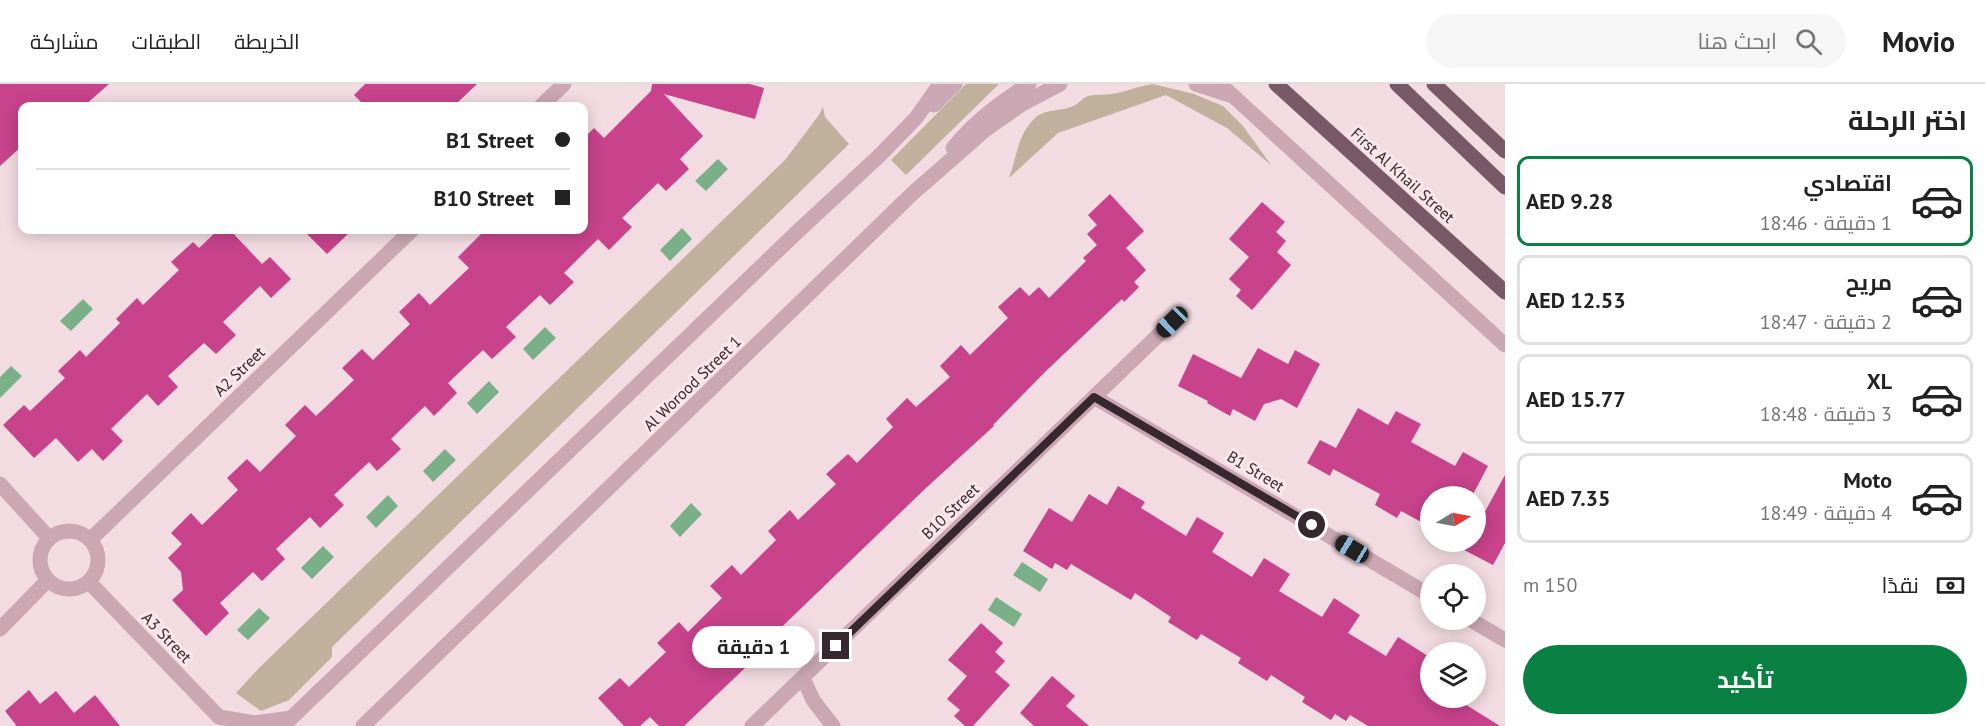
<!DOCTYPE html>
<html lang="ar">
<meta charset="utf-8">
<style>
:root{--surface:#fff;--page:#f6f6f6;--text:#222;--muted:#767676;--line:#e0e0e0;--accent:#0b8043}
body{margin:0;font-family:"PT Sans",Cairo,sans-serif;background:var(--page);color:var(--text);direction:rtl;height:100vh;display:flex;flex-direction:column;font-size:22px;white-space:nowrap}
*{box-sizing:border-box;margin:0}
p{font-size:20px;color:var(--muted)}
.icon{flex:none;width:33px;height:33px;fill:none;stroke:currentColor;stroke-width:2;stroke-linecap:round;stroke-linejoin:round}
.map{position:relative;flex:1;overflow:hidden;direction:ltr}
.side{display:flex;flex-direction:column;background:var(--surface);width:480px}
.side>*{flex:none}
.top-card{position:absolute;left:18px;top:18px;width:570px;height:132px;border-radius:12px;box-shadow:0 3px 15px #0003;direction:rtl;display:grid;align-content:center;height:132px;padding:0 18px;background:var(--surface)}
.needle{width:39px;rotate:80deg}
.fabs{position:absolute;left:1420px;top:402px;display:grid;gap:12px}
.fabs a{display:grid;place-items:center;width:66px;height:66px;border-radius:50%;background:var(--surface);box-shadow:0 3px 15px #0003;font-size:30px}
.end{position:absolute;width:27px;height:27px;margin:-14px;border:8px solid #37282f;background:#fff;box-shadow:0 0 0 3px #fff}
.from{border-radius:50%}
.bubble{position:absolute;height:42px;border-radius:21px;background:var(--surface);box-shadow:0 3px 15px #0003;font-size:20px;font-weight:700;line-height:42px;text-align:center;direction:rtl}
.car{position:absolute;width:18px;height:36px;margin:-18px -9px;border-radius:8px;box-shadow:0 0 4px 2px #0007;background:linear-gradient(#222 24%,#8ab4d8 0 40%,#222 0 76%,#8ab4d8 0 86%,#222 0)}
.top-card b{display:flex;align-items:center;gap:21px;height:57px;font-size:22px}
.top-card b+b{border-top:2px solid var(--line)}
.top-card i{width:15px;height:15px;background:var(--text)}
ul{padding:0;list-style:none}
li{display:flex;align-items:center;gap:18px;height:90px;margin:0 12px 9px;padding:0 6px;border:3px solid var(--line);border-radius:12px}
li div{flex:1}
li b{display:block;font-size:22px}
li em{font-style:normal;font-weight:700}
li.selected{border-color:var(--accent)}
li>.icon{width:54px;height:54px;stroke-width:1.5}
h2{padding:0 18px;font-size:27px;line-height:72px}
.pay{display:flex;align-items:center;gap:15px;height:66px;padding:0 18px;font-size:22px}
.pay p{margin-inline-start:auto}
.action{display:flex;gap:12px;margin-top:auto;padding:12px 18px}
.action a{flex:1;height:69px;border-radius:36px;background:var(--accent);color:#fff;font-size:24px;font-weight:700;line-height:69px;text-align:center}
header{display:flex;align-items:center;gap:36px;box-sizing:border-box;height:84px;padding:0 30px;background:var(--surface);border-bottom:2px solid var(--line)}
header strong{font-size:28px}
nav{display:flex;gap:33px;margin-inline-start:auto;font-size:21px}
.search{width:420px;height:54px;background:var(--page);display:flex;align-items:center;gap:15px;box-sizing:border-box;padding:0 21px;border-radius:33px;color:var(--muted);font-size:22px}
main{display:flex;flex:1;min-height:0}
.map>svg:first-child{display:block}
.green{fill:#c1b09b}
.water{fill:#79b087}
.building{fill:#c8438c}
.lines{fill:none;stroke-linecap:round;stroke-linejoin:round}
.minor{stroke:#caa7b3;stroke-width:15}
.major{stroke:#795867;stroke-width:15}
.route{stroke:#37282f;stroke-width:8}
.labels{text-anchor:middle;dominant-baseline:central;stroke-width:6;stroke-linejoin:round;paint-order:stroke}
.street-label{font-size:16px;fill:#37282f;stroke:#fae7ec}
</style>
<header>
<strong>Movio</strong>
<div class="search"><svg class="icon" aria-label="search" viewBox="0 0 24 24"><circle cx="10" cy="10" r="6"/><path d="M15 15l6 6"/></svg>ابحث هنا</div>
<nav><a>الخريطة</a><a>الطبقات</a><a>مشاركة</a></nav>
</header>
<main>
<section class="side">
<h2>اختر الرحلة</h2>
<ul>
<li class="selected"><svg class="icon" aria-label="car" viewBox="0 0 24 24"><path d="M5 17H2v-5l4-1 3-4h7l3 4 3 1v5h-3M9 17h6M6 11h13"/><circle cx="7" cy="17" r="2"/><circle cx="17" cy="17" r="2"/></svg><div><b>اقتصادي</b><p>1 دقيقة · 18:46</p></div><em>AED 9.28</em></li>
<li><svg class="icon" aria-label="car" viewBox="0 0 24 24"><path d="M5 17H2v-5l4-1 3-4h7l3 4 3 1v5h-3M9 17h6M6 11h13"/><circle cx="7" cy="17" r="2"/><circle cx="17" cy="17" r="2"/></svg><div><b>مريح</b><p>2 دقيقة · 18:47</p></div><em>AED 12.53</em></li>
<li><svg class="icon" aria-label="car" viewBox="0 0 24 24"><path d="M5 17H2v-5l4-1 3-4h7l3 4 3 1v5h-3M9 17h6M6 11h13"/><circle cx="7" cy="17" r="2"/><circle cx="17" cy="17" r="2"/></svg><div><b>XL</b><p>3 دقيقة · 18:48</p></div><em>AED 15.77</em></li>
<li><svg class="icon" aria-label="car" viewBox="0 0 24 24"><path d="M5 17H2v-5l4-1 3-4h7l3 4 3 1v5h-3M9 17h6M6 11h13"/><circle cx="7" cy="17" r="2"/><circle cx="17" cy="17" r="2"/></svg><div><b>Moto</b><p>4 دقيقة · 18:49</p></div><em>AED 7.35</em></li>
</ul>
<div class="pay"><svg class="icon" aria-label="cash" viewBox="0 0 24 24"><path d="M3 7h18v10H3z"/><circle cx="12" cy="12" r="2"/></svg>نقدًا<p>150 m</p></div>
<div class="action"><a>تأكيد</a></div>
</section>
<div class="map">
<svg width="1505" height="642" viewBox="0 0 1505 642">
<rect width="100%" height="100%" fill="#f2dbe1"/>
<path class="green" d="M 966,0 L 999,0 L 906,91 L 891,76 Z
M 1153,0 L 1194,10 L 1223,22 L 1243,42 L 1271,81 L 1227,44 L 1166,11 L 1058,49 L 1009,94 C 1017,73 1017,52 1034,35 C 1045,24 1061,28 1073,22 C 1079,20 1083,13 1088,12 C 1096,10 1104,11 1112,10 C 1126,8 1138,2 1153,0 Z
M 823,23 L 825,33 L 849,60 L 332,563 L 332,573 L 289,616 L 261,627 L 236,609 L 259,584 L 785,76 L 819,31 Z"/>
<path class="water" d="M 718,75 L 728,85 L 706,107 L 695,97 Z
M 682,144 L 692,155 L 670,177 L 660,166 Z
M 83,215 L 93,225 L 71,247 L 60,237 Z
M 545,243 L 556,254 L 533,276 L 523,265 Z
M 11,282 L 22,292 L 0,314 L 0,293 Z
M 489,297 L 499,308 L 477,330 L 467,319 Z
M 445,365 L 456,376 L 433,398 L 423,387 Z
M 388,411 L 398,422 L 376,444 L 366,433 Z
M 691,419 L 702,430 L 680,453 L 670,442 Z
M 323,462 L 334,473 L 312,495 L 301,484 Z
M 1022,478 L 1048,495 L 1040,508 L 1013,491 Z
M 996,513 L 1022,530 L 1014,543 L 988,526 Z
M 259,524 L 270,534 L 248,556 L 237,546 Z"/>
<path class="building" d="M 0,0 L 109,0 L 84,22 L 22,22 L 22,62 L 0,82 Z
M 365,0 L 477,0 L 454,22 L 365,22 L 354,11 Z
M 652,0 L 750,0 L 764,4 L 755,35 L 664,10 L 703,52 L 680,75 L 689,85 L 666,107 L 658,99 L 622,134 L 632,143 L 609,166 L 598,155 L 564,189 L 574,198 L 550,221 L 540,211 L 506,243 L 516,253 L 492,275 L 483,266 L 448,299 L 457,309 L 434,332 L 425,322 L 391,355 L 401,365 L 377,387 L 369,378 L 334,411 L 344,421 L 320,444 L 310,433 L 276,465 L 285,475 L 262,497 L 253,488 L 220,519 L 229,529 L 206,552 L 172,516 L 183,506 L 181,488 L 168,474 L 182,460 L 171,449 L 191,429 L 202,441 L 238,406 L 227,394 L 247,375 L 260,388 L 296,352 L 285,341 L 305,321 L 316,332 L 354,296 L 342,284 L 362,265 L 373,276 L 410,240 L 399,228 L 419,209 L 430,221 L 469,184 L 458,173 L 485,146 L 584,146 L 584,123 L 586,120 L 584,101 L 584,54 L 594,44 L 604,54 L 651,7 Z
M 1110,110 L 1144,147 L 1126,164 L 1146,186 L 1134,198 L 1139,203 L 1124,218 L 1122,215 L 1046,287 L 993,341 L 994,342 L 927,403 L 762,562 L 765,565 L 684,642 L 659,642 L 650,633 L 640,642 L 624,642 L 598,614 L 620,594 L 629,603 L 666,568 L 657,559 L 679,538 L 688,548 L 722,514 L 710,502 L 732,481 L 741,491 L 776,456 L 768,447 L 790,426 L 798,436 L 836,400 L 826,390 L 848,370 L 857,379 L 893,343 L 886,335 L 907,314 L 916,323 L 950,293 L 940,282 L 961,261 L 970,271 L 1008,234 L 998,223 L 1020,203 L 1029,212 L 1039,203 L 1049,214 L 1086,177 L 1083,174 L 1097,161 L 1087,150 L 1097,141 L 1088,131 Z
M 1262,118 L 1285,138 L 1276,148 L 1286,157 L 1277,168 L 1291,181 L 1252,226 L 1236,212 L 1241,206 L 1229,195 L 1249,173 L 1229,155 Z
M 218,146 L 230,146 L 262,180 L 270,173 L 291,195 L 271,214 L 260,202 L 223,238 L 236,251 L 216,270 L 204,259 L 168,292 L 178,303 L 158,322 L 147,310 L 111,345 L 123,357 L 103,377 L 92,365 L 78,378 L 56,354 L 34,374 L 3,341 L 24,321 L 30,327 L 65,294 L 58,287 L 80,266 L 86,273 L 120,239 L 116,235 L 137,214 L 143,221 L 179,186 L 171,178 L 193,158 L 199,164 Z
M 303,146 L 352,146 L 327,170 Z
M 1258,264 L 1288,280 L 1295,266 L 1320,280 L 1297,324 L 1281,315 L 1264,320 L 1255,337 L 1233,325 L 1230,332 L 1207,319 L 1208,317 L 1178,302 L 1193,270 L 1241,294 Z
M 1358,324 L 1388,341 L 1396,327 L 1421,340 L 1411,358 L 1455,382 L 1463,368 L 1488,382 L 1472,412 L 1431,412 L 1431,424 L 1423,439 L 1401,427 L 1397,434 L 1375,421 L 1380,410 L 1333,385 L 1330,392 L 1307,379 L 1320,356 L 1336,364 Z
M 1505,391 L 1505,459 L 1493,481 L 1464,466 L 1469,458 L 1476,458 L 1476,444 Z
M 1118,402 L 1145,418 L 1141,424 L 1186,452 L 1197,433 L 1224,449 L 1212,468 L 1252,493 L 1264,474 L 1290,490 L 1279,507 L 1322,533 L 1334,514 L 1360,531 L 1348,549 L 1386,572 L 1398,553 L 1431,574 L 1431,614 L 1455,614 L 1500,642 L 1368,642 L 1350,631 L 1346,637 L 1335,630 L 1331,636 L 1302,618 L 1305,613 L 1271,591 L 1267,597 L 1238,579 L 1241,574 L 1201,550 L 1197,556 L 1168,538 L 1171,533 L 1135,509 L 1131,516 L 1071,480 L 1067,486 L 1055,479 L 1052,485 L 1023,467 L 1049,424 L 1072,438 L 1089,410 L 1107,421 Z
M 981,539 L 1003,559 L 995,568 L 1005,577 L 995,588 L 1010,601 L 973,642 L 965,642 L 954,632 L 960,626 L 947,615 L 967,592 L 948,576 Z
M 1052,592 L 1075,612 L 1066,622 L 1089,642 L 1034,642 L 1020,629 Z
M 29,606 L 40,620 L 56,607 L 74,629 L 95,611 L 120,642 L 15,642 L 16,641 L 5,627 Z"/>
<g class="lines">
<path class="minor" d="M 1196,0 L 1230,11
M 1220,0 L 1505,261
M 934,21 L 955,0
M 541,22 L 564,0
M 953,64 C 975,37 1001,18 1029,0
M 1094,313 L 1431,512
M 0,400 L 49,454
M40 476a29 29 0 1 1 58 0a29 29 0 1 1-58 0Z
M 91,455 L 412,146
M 89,498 L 219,633 L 255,639 L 291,634
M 1471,536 L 1505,556
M 0,545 L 48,496
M 803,594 L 813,616 L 833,642
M 283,642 L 796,149 L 879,72 L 916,34 L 940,0
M 363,642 L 913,109 L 985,46 L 1022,20 L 1060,0
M 752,642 L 1172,238"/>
<path class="major" d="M 1276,0 L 1505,208
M 1397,0 L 1505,103
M 1434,0 L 1505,67"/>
</g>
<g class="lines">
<path class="route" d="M 836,562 L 1094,313 L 1312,441"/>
</g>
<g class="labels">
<g class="street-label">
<text transform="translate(1403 91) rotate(42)">First Al Khail Street</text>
<text transform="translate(239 287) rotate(-44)">A2 Street</text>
<text transform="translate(692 299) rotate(-44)">Al Worood Street 1</text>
<text transform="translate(1256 387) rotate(31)">B1 Street</text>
<text transform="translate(950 427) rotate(-44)">B10 Street</text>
<text transform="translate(167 553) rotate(46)">A3 Street</text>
</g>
</g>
</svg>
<div class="fabs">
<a><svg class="needle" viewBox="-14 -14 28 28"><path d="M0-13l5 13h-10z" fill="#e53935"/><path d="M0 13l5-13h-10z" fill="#767676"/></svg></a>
<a><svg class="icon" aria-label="locate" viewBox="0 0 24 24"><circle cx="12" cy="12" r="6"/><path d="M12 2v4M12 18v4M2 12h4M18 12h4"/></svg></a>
<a><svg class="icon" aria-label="layers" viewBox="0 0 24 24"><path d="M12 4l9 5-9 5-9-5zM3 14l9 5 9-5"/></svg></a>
</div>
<i class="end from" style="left:1312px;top:441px"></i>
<i class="end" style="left:836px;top:562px"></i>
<div class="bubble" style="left:692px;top:542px;width:123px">1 دقيقة</div>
<i class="car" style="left:1172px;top:238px;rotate:226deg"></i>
<i class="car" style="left:1352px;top:465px;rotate:301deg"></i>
<div class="top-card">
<b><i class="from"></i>B1 Street</b>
<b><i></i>B10 Street</b>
</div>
</div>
</main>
